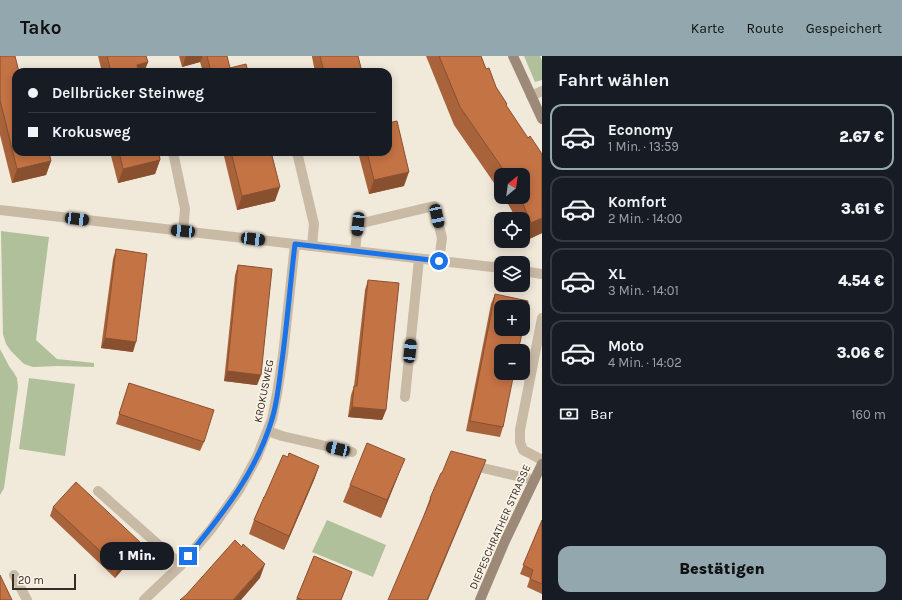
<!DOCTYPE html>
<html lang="de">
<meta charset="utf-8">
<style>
:root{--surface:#171b24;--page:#242831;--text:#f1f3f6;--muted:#9ea1a6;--line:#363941;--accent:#92a7ae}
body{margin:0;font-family:Karla,sans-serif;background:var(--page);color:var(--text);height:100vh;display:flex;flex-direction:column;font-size:15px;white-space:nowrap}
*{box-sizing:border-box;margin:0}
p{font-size:13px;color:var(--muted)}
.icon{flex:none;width:22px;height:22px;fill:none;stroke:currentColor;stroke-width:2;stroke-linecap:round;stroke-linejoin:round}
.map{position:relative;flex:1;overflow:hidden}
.side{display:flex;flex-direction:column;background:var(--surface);width:360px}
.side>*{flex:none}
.banner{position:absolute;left:12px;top:12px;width:380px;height:88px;border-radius:12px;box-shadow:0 2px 10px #0003;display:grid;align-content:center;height:88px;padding:0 16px;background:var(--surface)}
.needle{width:26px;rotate:29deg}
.tools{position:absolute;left:494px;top:112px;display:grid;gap:8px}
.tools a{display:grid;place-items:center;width:36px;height:36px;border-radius:8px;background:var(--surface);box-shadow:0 2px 10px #0003;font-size:20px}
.scale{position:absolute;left:12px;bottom:10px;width:64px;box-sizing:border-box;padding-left:4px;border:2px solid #352d27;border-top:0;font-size:11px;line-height:14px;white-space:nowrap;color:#352d27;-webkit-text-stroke:3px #f9f3e6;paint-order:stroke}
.end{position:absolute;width:18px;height:18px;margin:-9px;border:5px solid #1a73e8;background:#fff;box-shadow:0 0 0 2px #fff}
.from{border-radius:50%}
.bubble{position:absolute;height:28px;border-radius:12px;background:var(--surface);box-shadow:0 2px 10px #0003;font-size:13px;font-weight:800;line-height:28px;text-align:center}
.car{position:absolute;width:12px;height:24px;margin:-12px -6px;border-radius:5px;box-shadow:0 0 3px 1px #0007;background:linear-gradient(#222 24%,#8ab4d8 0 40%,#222 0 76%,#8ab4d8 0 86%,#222 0)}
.banner b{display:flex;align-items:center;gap:14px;height:38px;font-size:15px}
.banner b+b{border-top:1px solid var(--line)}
.banner i{width:10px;height:10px;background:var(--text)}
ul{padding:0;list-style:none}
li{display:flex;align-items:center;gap:12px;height:66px;margin:0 8px 6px;padding:0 8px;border:2px solid var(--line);border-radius:12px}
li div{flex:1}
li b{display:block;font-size:15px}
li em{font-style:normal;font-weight:800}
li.selected{border-color:var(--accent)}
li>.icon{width:36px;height:36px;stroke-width:1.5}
h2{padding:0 16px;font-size:18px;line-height:48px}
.pay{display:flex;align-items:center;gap:10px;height:44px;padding:0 16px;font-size:15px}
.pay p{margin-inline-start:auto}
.primary-button{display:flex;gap:8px;margin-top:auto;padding:8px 16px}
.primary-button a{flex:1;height:46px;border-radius:12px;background:var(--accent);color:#111;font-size:16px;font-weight:800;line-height:46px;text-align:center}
header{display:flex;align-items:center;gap:24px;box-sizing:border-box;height:56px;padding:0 20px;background:var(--accent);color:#111}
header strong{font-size:19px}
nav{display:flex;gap:22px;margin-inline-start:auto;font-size:14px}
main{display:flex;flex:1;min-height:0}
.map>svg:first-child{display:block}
.green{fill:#afc09a}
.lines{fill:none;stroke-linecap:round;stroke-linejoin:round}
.lane{stroke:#c9baa6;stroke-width:10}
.street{stroke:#c9baa6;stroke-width:10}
.secondary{stroke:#9c8978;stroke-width:10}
.wall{fill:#a9633b}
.shaded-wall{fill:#895030}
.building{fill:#c47345;stroke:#895030}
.route{stroke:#1a73e8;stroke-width:5}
.labels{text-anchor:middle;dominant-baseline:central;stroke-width:3.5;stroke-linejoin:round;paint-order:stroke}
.street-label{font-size:11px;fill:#352d27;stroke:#f9f3e6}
</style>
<header>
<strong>Tako</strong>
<nav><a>Karte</a><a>Route</a><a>Gespeichert</a></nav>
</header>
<main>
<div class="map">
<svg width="542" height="544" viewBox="0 0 542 544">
<rect width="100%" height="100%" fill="#f1e9da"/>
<path class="green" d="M 524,0 L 540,0 L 542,5 L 542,24 L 535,26 Z
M 1,175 L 49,181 L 36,284 L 57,303 L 94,307 L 94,311 L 58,310 L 33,311 L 24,308 L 11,295 L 6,288 L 3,278 Z
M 0,293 L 9,310 L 14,317 L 17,322 L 18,331 L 4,432 L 0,439 Z
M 29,322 L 75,328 L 65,400 L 19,393 Z
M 327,464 L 386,489 L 373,521 L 312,496 Z"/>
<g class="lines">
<path class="lane" d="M 531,40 L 542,35
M 173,96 L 185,153 L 183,175
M 297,96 L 314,168 L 312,190
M 355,195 L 358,168 L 434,150 L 442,182 L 439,205
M 542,262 L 520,374 L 520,386 L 523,394 L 542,404
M 405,341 L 419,203
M 268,375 L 282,380 L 352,396
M 483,412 L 534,424
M 98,435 L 181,509
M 14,519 L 27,544"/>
<path class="street" d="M 0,154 L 312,190 L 501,212
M 523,215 L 542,218
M 144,544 L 181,509 L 212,472 L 239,434 L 257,401 L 272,363 L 277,338 L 283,299 L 295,188"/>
<path class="secondary" d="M 513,0 L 542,63
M 480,544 L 505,485 L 542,408"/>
</g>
<path class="wall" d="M 0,0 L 16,16 L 51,105 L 46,119 L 12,127 L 0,79 Z
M 98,0 L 146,0 L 148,6 L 144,16 L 102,16 Z
M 179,0 L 227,0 L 230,12 L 248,16 L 203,16 L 200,6 L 182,11 Z
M 312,0 L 358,0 L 362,16 L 315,16 L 312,1 Z
M 426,0 L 481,0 L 486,13 L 496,31 L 506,50 L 542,177 L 525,185 L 523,181 L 523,163 L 515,163 L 512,155 L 504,141 L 523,141 L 523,119 L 501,119 L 501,137 L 454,69 Z
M 110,96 L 159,96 L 160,104 L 155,118 L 118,127 Z
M 223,96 L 271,96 L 275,145 L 237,154 Z
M 358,96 L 388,96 L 404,130 L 369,138 Z
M 116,193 L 133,296 L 101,292 L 113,203 Z
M 238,209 L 261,319 L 257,329 L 224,325 L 235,219 Z
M 368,224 L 386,354 L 382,364 L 348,361 L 351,339 L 354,330 L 365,234 Z
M 495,238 L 503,371 L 500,381 L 466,375 L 491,248 Z
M 129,327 L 204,386 L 200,395 L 116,368 Z
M 319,410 L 314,424 L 284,494 L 249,478 L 254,464 L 264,442 Z
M 442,417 L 480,421 L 424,459 L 430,442 Z
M 398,420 L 381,462 L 343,446 L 350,429 Z
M 53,451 L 137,497 L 115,522 L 50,460 Z
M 542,464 L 542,538 L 527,531 L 530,522 L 520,518 Z
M 314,500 L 352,516 L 341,544 L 296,544 Z"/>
<path class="shaded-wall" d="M 186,0 L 203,0 L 200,6 L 182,11 Z
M 148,6 L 144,16 L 134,16 L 137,9 Z
M 160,104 L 155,118 L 118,127 L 123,113 Z
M 51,105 L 46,119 L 12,127 L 17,113 Z
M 409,116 L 404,130 L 369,138 L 374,124 Z
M 280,131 L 275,145 L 237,154 L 242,140 Z
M 542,162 L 542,177 L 525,185 L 531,167 Z
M 105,282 L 136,286 L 133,296 L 101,292 Z
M 227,315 L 261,319 L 257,329 L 224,325 Z
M 352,351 L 386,354 L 382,364 L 348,361 Z
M 405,403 L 398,420 L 381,462 L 387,444 Z
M 486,404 L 475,432 L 428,544 L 427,544 Z
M 319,410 L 314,424 L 284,494 L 289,480 Z
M 141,487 L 137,497 L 115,522 L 118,512 Z
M 265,508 L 260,522 L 241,544 L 233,544 Z"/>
<path class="building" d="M 0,0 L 15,0 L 19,16 L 16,16 L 16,96 L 49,96 L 51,105 L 17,113 L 0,44 Z
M 107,0 L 146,0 L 148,6 L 137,9 L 139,16 L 111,16 Z
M 207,0 L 227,0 L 230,12 L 246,8 L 248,16 L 211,16 Z
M 320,0 L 358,0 L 362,16 L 324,16 Z
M 439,0 L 481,0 L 486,13 L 489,12 L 496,31 L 507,48 L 506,49 L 528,82 L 530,80 L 542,98 L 542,162 L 531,167 L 520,141 L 523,141 L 523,119 L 507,119 L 460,51 Z
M 397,65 L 409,116 L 374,124 L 367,96 L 388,96 L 388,67 Z
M 119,96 L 159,96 L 160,104 L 123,113 Z
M 231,96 L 271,96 L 280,131 L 242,140 Z
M 116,193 L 147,198 L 136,286 L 105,282 Z
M 238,209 L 272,213 L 261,319 L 227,315 Z
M 368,224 L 399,227 L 386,354 L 352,351 L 354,330 L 357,330 Z
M 495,238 L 528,245 L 523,271 L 523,251 L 501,251 L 501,273 L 523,273 L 518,295 L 501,295 L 501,317 L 514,317 L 503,371 L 470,365 Z
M 129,327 L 214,354 L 204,386 L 119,358 Z
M 367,387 L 405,403 L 387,444 L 350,429 Z
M 451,395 L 486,404 L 427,544 L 388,544 L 431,443 L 430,442 L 441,417 L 442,417 Z
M 289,397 L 319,410 L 289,480 L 254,464 L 264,441 L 264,442 L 283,399 L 288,401 Z
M 76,426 L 141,487 L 118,512 L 53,451 Z
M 542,464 L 542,528 L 530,523 L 533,514 L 523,509 Z
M 235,484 L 242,491 L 243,488 L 265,508 L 233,544 L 180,544 L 186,539 Z
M 314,500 L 352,516 L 341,544 L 303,544 L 297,542 Z
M 0,519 L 12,544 L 0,544 Z"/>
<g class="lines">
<path class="route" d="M 188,500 C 222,459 257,415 272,363 C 277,347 279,329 281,312 C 287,271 290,229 295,188 L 439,205"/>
</g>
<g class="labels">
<g class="street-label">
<text transform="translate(264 335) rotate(-79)">KROKUSWEG</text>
<text transform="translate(500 471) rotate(-66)">DIEPESCHRATHER STRASSE</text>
</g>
</g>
</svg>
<div class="tools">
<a><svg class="needle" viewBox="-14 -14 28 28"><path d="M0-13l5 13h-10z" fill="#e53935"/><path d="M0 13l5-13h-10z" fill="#9ea1a6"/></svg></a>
<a><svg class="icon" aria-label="locate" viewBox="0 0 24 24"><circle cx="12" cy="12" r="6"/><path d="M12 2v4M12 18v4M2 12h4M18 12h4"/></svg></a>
<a><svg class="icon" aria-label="layers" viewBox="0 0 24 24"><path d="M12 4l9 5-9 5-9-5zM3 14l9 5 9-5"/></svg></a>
<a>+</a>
<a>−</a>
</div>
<div class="scale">20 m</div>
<i class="end from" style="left:439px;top:205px"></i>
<i class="end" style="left:188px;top:500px"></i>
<div class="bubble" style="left:100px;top:486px;width:74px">1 Min.</div>
<i class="car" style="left:437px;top:160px;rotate:168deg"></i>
<i class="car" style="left:77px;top:163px;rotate:97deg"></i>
<i class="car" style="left:358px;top:168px;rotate:186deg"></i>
<i class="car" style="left:183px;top:175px;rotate:275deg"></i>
<i class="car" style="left:253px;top:183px;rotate:97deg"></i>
<i class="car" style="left:410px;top:295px;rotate:6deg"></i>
<i class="car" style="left:338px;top:393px;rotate:283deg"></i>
<div class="banner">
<b><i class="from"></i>Dellbrücker Steinweg</b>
<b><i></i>Krokusweg</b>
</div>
</div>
<section class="side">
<h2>Fahrt wählen</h2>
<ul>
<li class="selected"><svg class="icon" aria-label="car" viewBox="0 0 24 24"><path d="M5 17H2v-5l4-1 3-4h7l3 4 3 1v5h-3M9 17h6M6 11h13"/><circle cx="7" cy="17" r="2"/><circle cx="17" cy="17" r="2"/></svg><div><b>Economy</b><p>1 Min. · 13:59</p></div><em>2.67 €</em></li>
<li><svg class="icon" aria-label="car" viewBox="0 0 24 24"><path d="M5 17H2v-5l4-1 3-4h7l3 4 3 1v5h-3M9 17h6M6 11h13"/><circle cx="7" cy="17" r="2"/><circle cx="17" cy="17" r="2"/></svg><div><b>Komfort</b><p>2 Min. · 14:00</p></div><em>3.61 €</em></li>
<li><svg class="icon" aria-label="car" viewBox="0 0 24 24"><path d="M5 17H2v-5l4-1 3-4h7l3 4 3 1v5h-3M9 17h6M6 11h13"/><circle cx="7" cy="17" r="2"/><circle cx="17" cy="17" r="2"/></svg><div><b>XL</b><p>3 Min. · 14:01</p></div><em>4.54 €</em></li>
<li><svg class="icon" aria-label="car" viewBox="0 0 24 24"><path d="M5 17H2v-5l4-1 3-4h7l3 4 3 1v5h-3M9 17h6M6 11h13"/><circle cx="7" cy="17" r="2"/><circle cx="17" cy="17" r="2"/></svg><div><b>Moto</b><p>4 Min. · 14:02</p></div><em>3.06 €</em></li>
</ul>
<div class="pay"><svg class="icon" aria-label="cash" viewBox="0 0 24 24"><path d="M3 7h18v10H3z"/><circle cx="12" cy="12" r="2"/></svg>Bar<p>160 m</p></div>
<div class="primary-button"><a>Bestätigen</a></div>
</section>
</main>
